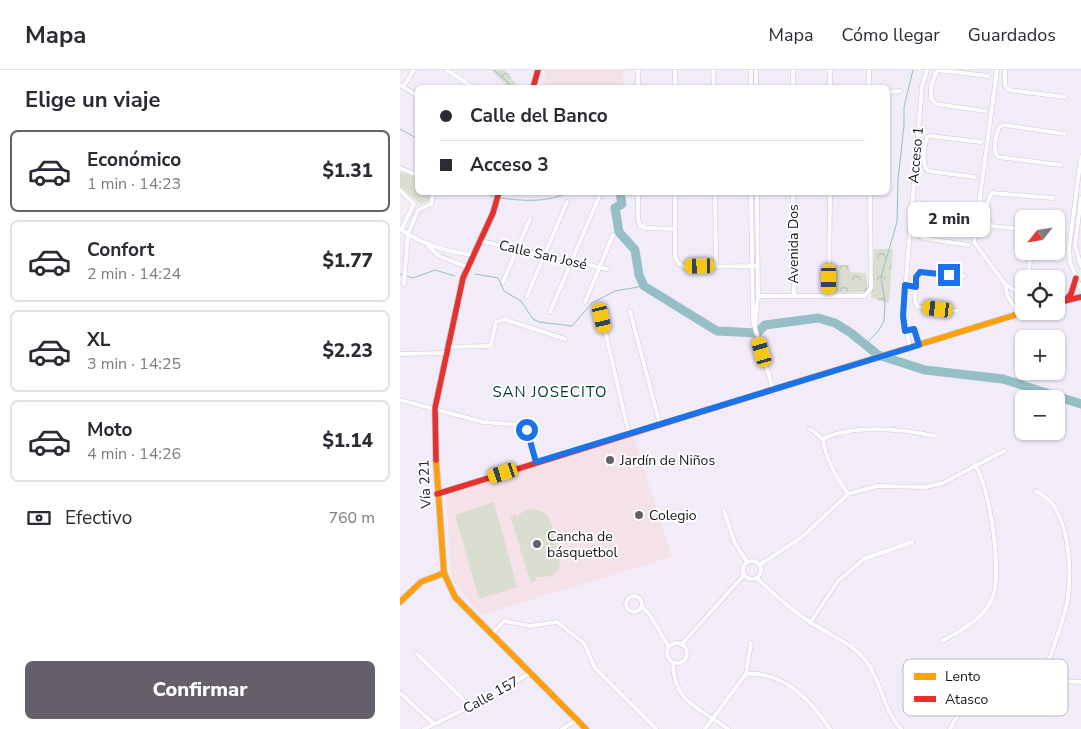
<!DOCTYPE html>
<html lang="es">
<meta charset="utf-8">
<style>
:root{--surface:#fff;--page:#f2f2f3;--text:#2b2b33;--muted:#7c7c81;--line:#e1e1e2;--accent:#645f69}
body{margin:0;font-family:"Nunito Sans",sans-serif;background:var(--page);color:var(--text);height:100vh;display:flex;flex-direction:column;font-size:19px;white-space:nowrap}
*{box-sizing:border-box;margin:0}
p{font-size:16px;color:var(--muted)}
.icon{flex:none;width:28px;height:28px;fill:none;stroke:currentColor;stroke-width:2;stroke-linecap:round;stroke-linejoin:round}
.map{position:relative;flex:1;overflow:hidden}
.panel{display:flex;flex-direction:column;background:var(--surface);width:400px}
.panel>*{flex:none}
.guide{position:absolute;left:15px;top:15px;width:475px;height:110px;border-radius:8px;box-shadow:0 1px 4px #0004;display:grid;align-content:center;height:110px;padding:0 25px;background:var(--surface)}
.needle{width:32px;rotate:240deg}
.tools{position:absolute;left:615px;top:140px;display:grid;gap:10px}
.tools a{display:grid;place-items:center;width:50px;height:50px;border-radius:8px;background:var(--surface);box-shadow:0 1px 4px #0004;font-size:25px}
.end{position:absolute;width:22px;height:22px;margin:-11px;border:6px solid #1a73e8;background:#fff;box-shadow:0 0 0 2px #fff}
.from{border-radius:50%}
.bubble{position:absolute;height:35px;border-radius:8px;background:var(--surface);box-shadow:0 1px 4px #0004;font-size:16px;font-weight:800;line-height:35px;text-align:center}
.car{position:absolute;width:15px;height:30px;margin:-15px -8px;border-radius:6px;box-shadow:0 0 4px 1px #0007;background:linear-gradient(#f5c518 24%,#345 0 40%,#f5c518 0 76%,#345 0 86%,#f5c518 0)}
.guide b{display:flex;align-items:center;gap:18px;height:48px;font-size:19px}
.guide b+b{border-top:1px solid var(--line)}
.guide i{width:12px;height:12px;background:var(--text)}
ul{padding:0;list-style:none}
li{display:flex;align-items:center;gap:15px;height:82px;margin:0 10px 8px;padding:0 15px;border:2px solid var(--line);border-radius:8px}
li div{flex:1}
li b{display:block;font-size:19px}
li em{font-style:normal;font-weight:800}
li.selected{border-color:var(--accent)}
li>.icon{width:45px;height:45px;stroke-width:1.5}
h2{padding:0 25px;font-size:22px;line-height:60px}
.pay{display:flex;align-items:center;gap:12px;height:55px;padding:0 25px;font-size:19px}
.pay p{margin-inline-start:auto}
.cta{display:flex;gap:10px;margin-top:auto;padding:10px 25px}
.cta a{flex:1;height:58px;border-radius:8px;background:var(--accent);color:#fff;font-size:20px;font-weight:800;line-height:58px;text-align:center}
header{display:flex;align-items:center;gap:30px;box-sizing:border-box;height:70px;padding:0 25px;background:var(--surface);border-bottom:1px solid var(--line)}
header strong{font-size:24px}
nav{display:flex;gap:28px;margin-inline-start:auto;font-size:18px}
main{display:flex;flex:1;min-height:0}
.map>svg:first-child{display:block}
.education{fill:#f4e2e8}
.grass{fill:#daded0}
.park{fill:url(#park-crowns)}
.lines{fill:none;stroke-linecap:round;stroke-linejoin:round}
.stream{stroke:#96bec7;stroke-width:1}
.river{stroke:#96bec7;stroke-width:9}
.street-casing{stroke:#cdc8d3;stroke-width:5}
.slow-casing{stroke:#cdc8d3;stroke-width:7}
.jam-casing{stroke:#cdc8d3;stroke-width:7}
.street{stroke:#fdfcfe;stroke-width:4}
.slow{stroke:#ff9f0a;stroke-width:5.5}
.jam{stroke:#e5322d;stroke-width:5.5}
.route{stroke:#1a73e8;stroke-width:6}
.poi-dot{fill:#645f69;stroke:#fff;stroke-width:2}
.labels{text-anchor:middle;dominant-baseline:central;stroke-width:4;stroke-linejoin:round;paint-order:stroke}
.street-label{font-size:14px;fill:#17131b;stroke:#fff}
.poi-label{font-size:14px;fill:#17131b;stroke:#fff;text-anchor:start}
.neighbourhood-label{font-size:15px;letter-spacing:1px;fill:#02392b;stroke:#fff}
.key{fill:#fff;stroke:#b9b8bb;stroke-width:1}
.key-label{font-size:14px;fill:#17131b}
</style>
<header>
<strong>Mapa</strong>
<nav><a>Mapa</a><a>Cómo llegar</a><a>Guardados</a></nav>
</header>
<main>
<section class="panel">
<h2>Elige un viaje</h2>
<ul>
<li class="selected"><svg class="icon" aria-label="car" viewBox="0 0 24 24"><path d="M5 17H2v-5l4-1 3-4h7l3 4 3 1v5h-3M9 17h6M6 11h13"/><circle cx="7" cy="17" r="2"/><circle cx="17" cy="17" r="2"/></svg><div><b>Económico</b><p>1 min · 14:23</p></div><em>$1.31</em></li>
<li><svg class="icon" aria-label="car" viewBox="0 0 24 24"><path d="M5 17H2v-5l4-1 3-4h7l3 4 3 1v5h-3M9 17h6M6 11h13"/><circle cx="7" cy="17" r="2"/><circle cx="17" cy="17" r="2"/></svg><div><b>Confort</b><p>2 min · 14:24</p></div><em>$1.77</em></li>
<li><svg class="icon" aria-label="car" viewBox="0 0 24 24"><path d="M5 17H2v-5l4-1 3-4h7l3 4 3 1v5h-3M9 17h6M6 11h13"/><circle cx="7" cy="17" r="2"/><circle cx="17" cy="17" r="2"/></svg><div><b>XL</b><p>3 min · 14:25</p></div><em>$2.23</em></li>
<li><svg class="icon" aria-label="car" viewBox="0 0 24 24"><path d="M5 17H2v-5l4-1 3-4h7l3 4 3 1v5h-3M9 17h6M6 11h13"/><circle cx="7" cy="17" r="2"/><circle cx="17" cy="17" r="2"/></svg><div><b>Moto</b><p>4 min · 14:26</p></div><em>$1.14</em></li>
</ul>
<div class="pay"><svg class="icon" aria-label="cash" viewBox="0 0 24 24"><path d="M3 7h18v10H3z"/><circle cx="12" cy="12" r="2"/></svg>Efectivo<p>760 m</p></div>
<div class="cta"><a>Confirmar</a></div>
</section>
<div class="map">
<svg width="681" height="659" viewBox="0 0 681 659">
<defs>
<pattern id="park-crowns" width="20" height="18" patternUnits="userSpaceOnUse" patternTransform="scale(1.25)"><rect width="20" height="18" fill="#daded0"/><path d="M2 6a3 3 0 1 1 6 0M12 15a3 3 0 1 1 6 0" fill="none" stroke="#babeb2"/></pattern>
</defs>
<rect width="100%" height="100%" fill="#f2ecf9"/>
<path class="education" d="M 145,0 L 223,0 L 223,17 L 145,17 Z
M 233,365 L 272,487 L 81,545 L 52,511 L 46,426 L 48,423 Z"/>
<path class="grass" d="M 0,102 L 17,108 L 18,122 L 31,123 L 29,131 L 21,134 L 0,117 Z
M 94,432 L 117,517 L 79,529 L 55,445 Z
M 135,439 C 140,441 145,442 148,447 C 152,453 153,463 155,470 C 162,492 165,509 136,507 L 136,511 L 131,513 L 110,446 L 116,444 L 117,448 C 121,441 127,440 135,439 Z"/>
<path class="park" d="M 91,0 L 105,0 L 116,14 L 125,17 L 108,17 Z
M 474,179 L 493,179 L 489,233 L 471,228 Z
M 435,195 L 449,195 L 450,202 L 466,203 L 468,222 L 435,223 Z"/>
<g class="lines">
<path class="stream" d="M 94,0 L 114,18
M 0,59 L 18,69
M 84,122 L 94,127
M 100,128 C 125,131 147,133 169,122
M 0,204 L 13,208 L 35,200 L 55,206
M 75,204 L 98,208 L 104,221 L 121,231 L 133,249 L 139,252 L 172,256 L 192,233 L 215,221 L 244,216
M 465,275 L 479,260 L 484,251 L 485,233 L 481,207 L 497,152 L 498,110 L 504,55 L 504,37 L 513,0"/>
<path class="river" d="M 220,122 L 222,134 L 215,138 L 219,162 L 235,180 L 239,205 L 244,216 L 317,261 L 357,263 L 365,255 L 418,248 L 435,253 L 451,263 L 478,285 L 525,300 L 603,309 L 681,334"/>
<defs>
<path id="street" d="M 47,0 L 74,18
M 238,0 L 238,18
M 313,0 L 314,18
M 351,0 L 351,18
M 356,0 L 356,18
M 393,0 L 393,18
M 430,0 L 430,18
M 469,0 L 469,18
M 597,0 L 574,172 L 605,214 L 615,220 L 624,232
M 605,0 L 605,15 L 609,20 L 665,27
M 0,15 L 18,26
M 3,17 L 14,0
M 275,18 L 275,0
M 488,22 L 500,21
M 585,41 L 536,34 L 531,28 L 531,17 L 537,0 L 588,6
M 681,87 L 669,178 L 670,192 L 681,219
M 661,95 L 598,87 C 592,79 596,66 599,57 L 604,55 L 665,64
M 0,98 L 18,105
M 575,107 L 528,101 C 521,93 524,78 527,67 L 530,66 L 581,72
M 0,120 L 14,134 L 1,160
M 238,122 L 238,149 L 240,156 L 246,158 L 275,159
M 275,122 L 275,186 L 278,193 L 285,197 L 358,196
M 315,122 L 316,196
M 351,122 L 353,251 L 373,319
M 393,122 L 394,226
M 681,128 L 675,176 L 681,196
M 0,159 C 24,175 44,181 72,185
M 624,159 L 591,156 C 585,148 586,131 592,123 L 653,128
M 80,171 L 207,199
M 568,175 L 522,168 C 515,160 519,146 521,136 L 524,134 L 572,140
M 29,177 L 39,186 L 67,197
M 628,209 L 631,181
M 103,212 L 130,149
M 4,214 L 8,164 L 18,140 L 31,134 L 33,122
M 605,214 L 607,225 L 618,244
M 127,226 L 167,132
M 358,226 L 465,226 L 471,218 L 470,122
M 429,226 L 430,122
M 185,232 L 213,165
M 230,241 L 260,355
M 557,241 L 518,237 L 515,232 L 516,207 L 520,202 L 564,206
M 150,242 L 201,122
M 202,248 L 229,364
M 355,256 L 358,226 L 357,122
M 505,261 L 514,259 L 519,275
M 47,277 L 88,276 L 91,275 L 96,252 L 104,249 L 165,269
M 510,277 L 503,246 L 522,16 L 527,0
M 0,284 L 45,283
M 0,330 L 83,352 L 122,355 L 127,360 L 136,392
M 410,359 L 423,369 C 426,391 436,406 448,424
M 423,369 C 451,354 504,359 534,366
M 636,421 C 642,425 650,429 654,436 C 670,461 672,504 667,533 C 661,559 650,584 643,610
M 324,441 L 335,473 L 347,492
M343 500a9 9 0 1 1 18 0a9 9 0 1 1-18 0Z
M 359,495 L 402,467 L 448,424 L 477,416 L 525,417 L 543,413 L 604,381
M 357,508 C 374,524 390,539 410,552 C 429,565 451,572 466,591 C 482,612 483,640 501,659
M226 534a8 8 0 1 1 16 0a8 8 0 1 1-16 0Z
M 242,537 L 250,545 L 269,577
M 410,553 L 438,511 L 464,489 L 512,472
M 92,564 L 104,551 L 130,556 L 157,552 L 184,573 L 195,598 L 256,659
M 542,571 C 562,560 585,549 593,526 C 602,502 590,416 575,395
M267 583a10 10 0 1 1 20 0a10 10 0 1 1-20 0Z
M 281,575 L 344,505
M 17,584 L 71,637
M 273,592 C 273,633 299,637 328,659
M 346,604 C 383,601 412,631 430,659
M 0,623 L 34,654
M 24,659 L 86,629 L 130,603
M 162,659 L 177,650
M 305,659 L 346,604 L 351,573
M 550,659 C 572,611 635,609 681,612"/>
<path id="slow" d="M 391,314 L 628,241
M 36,390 L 44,503 L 55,527 L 186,659
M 0,532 L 21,512 L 44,503"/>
<path id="jam" d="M 133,18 L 138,0
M 665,231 L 671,224 L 676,208
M 656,233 L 681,227
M 36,390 L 35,338 L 63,208 L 93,143 L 99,122
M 37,424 L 391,314"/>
</defs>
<use href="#street" class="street-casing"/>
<use href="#slow" class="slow-casing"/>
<use href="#jam" class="jam-casing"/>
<use href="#street" class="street"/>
<use href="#slow" class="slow"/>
<use href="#jam" class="jam"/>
</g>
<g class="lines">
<path class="route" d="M 127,360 L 136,392 L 519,275 L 514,259 L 505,261 L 503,246 L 505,215 L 516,217 L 516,207 L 520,202 L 549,205"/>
</g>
<g class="poi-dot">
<circle cx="210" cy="390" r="5"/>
<circle cx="239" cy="445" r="5"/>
<circle cx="137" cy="474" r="5"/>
</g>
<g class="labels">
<g class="street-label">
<text transform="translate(516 85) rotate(-85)">Acceso 1</text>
<text transform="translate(393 174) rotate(-90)">Avenida Dos</text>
<text transform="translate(143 185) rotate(13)">Calle San José</text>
<text transform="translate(25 414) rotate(-93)">Vía 221</text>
<text transform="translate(91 625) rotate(-29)">Calle 157</text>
</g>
<g class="poi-label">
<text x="220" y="390">Jardín de Niños</text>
<text x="249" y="445">Colegio</text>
<text x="147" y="466">Cancha de<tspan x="147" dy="16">básquetbol</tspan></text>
</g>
<g class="neighbourhood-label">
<text x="150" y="322">SAN JOSECITO</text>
</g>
</g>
<rect x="503" y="589" width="165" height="57" rx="8" class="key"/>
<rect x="514" y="603" width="22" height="7" fill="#ff9f0a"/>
<rect x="514" y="626" width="22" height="6" fill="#e5322d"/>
<g class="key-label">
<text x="545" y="611">Lento</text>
<text x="545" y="634">Atasco</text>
</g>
</svg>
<div class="tools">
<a><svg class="needle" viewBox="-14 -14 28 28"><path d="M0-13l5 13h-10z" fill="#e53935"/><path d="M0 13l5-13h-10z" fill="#7c7c81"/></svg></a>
<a><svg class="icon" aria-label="locate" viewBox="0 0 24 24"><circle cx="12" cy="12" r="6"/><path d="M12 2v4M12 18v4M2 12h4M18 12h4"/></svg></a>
<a>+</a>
<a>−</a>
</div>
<i class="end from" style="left:127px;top:360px"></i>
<i class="end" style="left:549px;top:205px"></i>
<div class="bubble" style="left:508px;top:132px;width:82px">2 min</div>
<i class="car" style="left:300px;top:196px;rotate:269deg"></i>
<i class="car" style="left:429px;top:209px;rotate:180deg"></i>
<i class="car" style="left:538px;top:239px;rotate:277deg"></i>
<i class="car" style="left:202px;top:248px;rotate:167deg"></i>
<i class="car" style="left:362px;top:282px;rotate:344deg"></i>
<i class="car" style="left:103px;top:403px;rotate:252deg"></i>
<div class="guide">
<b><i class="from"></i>Calle del Banco</b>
<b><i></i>Acceso 3</b>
</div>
</div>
</main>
